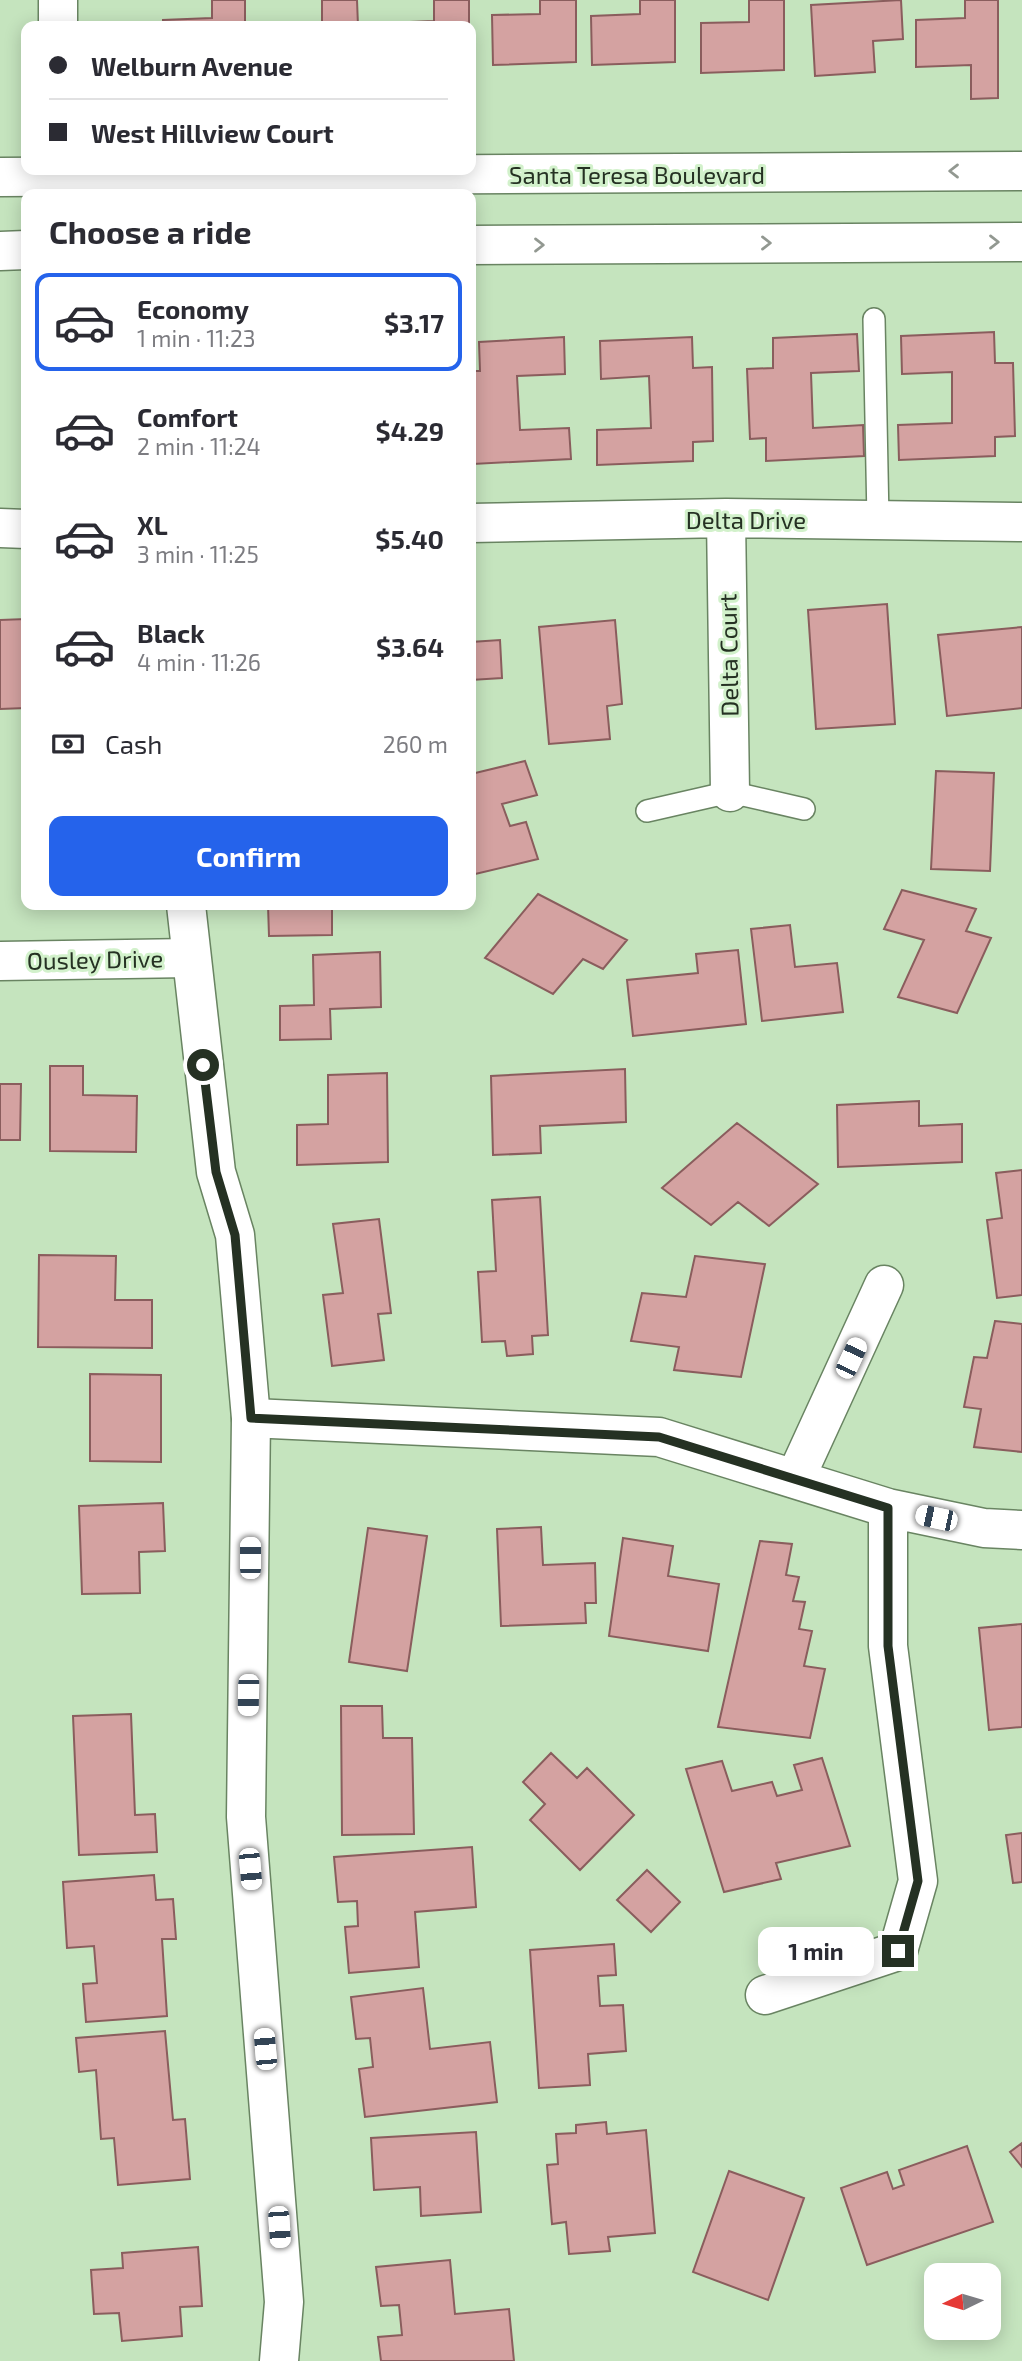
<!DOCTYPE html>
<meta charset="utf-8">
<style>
:root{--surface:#fff;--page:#f7f7f7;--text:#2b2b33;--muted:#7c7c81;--line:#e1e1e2;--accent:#2563eb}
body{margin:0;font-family:"Exo 2",sans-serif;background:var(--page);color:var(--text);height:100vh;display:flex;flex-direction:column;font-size:26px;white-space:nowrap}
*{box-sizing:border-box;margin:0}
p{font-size:23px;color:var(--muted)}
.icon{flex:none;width:38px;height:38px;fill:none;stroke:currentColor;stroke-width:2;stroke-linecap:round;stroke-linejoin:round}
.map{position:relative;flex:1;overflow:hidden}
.side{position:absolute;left:21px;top:189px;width:455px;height:721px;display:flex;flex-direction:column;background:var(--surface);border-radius:14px;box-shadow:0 4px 18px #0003}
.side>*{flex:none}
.guide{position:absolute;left:21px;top:21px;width:455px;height:154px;border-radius:14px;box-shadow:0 4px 18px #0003;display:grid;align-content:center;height:154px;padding:0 28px;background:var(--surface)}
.needle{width:46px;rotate:265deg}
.buttons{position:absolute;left:924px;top:2263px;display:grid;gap:14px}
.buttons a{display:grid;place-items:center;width:77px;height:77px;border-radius:14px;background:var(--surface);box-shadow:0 4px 18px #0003;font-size:35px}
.end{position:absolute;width:32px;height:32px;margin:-16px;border:9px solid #253123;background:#fff;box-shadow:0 0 0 4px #fff}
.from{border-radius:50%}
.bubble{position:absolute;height:49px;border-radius:14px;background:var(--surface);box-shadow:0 4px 18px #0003;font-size:23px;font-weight:700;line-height:49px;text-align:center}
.car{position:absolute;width:21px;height:42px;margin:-21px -10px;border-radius:9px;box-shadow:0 0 5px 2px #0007;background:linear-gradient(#fff 24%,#345 0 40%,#fff 0 76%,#345 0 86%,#fff 0)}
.guide b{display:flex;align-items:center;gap:24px;height:66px;font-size:26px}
.guide b+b{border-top:2px solid var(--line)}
.guide i{width:18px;height:18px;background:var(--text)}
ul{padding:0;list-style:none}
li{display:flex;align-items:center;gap:21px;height:98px;margin:0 14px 10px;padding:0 14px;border:4px solid transparent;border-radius:14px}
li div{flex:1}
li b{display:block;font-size:26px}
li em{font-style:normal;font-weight:700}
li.selected{border-color:var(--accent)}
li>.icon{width:63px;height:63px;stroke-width:1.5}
h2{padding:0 28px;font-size:32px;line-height:84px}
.pay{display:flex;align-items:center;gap:18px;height:77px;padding:0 28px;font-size:26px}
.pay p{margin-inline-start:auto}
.primary-button{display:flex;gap:14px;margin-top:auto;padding:14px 28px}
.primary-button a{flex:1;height:80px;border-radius:14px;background:var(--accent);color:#fff;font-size:28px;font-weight:700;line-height:80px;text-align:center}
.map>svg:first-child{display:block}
.building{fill:#d4a2a1;stroke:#8a5d5d;stroke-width:2}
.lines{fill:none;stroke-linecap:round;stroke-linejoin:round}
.lane-casing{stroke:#698462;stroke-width:24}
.street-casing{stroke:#698462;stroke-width:41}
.secondary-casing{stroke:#698462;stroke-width:41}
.lane{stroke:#fff;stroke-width:21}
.street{stroke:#fff;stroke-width:38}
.secondary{stroke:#fff;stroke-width:38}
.oneway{stroke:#929891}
.route{stroke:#253123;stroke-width:9}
.labels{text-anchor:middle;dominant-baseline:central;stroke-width:6;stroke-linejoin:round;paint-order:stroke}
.street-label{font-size:24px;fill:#253123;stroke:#d2f1cb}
</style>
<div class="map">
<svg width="1022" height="2361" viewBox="0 0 1022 2361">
<rect width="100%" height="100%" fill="#c5e4be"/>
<path class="building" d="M 212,0 L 245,0 L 245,26 L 163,26 L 163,20 L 212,18 Z
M 322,0 L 357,0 L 358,26 L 274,26 L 322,22 Z
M 434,0 L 469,0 L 469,26 L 386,26 L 386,23 L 434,21 Z
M 540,0 L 576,0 L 576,62 L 493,65 L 492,15 L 540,14 Z
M 640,0 L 675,0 L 675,62 L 592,65 L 591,16 L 640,14 Z
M 749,0 L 784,0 L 784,70 L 701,73 L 701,23 L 749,22 Z
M 901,0 L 903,39 L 873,41 L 875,72 L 815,76 L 811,5 Z
M 965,0 L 998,0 L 998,98 L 971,99 L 971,65 L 916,67 L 916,20 L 965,18 Z
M 994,332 L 995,363 L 1013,363 L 1015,436 L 995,437 L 995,456 L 899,460 L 898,425 L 952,423 L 952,372 L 902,374 L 901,336 Z
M 857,334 L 859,371 L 811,373 L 813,428 L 863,425 L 864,456 L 766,461 L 766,438 L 750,439 L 747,369 L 773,368 L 773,338 Z
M 564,337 L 565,374 L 517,376 L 520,430 L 569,428 L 571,459 L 473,464 L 471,371 L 480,371 L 479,342 Z
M 692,337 L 693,368 L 712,367 L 713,441 L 693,442 L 693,461 L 597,465 L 597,430 L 651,428 L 649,376 L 601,379 L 600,341 Z
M 887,604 L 895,724 L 816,729 L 808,610 Z
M 26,619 L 26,708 L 0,709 L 0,620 Z
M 615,620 L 622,704 L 607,706 L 610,739 L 549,744 L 539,627 Z
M 1022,627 L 1022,708 L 947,716 L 938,635 Z
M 500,640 L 502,678 L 471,680 L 471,642 Z
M 525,761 L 537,795 L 502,804 L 510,826 L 526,822 L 538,859 L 471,875 L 471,774 Z
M 936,771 L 994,773 L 990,871 L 931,869 Z
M 902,890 L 976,909 L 966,931 L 991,938 L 957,1013 L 898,997 L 924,940 L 884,929 Z
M 538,894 L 627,940 L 603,969 L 583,959 L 553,994 L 485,958 Z
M 268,905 L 332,905 L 332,935 L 269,936 Z
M 790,925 L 795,967 L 837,963 L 843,1012 L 762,1021 L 751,929 Z
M 738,950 L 746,1024 L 633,1036 L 627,980 L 698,973 L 696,954 Z
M 380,952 L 381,1007 L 330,1009 L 331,1039 L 280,1040 L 280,1006 L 314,1005 L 313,955 Z
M 50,1066 L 83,1066 L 83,1095 L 137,1096 L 136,1152 L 50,1151 Z
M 625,1069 L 626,1122 L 540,1126 L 541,1153 L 493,1155 L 491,1076 Z
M 387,1073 L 388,1162 L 297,1165 L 297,1125 L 328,1124 L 328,1075 Z
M 0,1084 L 21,1084 L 20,1140 L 0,1140 Z
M 919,1101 L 919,1126 L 962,1124 L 962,1162 L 838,1167 L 837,1105 Z
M 737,1123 L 818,1184 L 769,1226 L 738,1202 L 711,1225 L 662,1188 Z
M 1022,1170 L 1022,1295 L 997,1298 L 987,1220 L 1002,1218 L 996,1173 Z
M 540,1197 L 548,1335 L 532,1336 L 533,1354 L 507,1356 L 505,1341 L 482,1342 L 478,1272 L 496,1271 L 492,1200 Z
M 379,1219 L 391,1313 L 378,1314 L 384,1360 L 332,1366 L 323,1295 L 343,1293 L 333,1224 Z
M 39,1255 L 116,1256 L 115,1300 L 152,1300 L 152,1348 L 38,1347 Z
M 695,1256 L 765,1264 L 741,1377 L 674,1370 L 679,1347 L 631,1341 L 642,1293 L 686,1297 Z
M 995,1321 L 1022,1324 L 1022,1452 L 974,1447 L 981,1409 L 964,1407 L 974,1357 L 987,1358 Z
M 90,1374 L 161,1375 L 161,1462 L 90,1461 Z
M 163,1503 L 165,1551 L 139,1552 L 140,1593 L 82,1594 L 79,1506 Z
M 541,1527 L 543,1565 L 595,1563 L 596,1603 L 585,1603 L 586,1623 L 501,1626 L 497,1529 Z
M 368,1528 L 427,1536 L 407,1671 L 349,1662 Z
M 623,1538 L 673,1546 L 668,1576 L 719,1584 L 708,1651 L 609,1636 Z
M 760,1541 L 792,1544 L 786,1575 L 799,1577 L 793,1601 L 805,1602 L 799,1629 L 812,1631 L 804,1666 L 825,1669 L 810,1738 L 718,1727 Z
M 1022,1624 L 1022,1727 L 989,1730 L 979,1628 Z
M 341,1706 L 382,1706 L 383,1738 L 412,1738 L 414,1834 L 342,1835 Z
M 131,1714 L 135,1815 L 155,1814 L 157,1852 L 79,1855 L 73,1716 Z
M 551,1753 L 577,1778 L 587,1768 L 634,1815 L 580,1870 L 530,1820 L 545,1804 L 523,1782 Z
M 822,1758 L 850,1846 L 776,1863 L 781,1879 L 724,1892 L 686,1769 L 722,1761 L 732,1791 L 772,1782 L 777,1796 L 802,1790 L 794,1765 Z
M 1022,1833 L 1022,1882 L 1013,1883 L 1006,1835 Z
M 472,1847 L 476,1907 L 415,1912 L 419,1967 L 349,1973 L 345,1927 L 358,1926 L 357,1901 L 338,1902 L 334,1857 Z
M 647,1870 L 680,1902 L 651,1932 L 617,1900 Z
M 154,1875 L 156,1900 L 173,1899 L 176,1939 L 162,1939 L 167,2016 L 86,2022 L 83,1984 L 97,1983 L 94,1946 L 67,1948 L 63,1882 Z
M 614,1944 L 616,1975 L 598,1976 L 600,2006 L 623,2005 L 626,2051 L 588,2054 L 590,2085 L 539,2088 L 530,1950 Z
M 423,1988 L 430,2049 L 490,2042 L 497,2102 L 365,2117 L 359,2069 L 373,2067 L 370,2038 L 356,2039 L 351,1997 Z
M 165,2031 L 173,2120 L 185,2119 L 190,2179 L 118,2185 L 114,2138 L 101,2139 L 96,2070 L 79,2072 L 76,2038 Z
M 606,2122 L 607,2134 L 646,2130 L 655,2233 L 608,2237 L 610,2251 L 569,2254 L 566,2222 L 552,2224 L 547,2165 L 558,2164 L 556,2134 L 576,2133 L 576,2125 Z
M 476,2132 L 481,2212 L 421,2216 L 420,2187 L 374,2190 L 371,2138 Z
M 1022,2143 L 1022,2167 L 1010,2152 Z
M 967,2146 L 993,2222 L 867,2265 L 841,2188 L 887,2172 L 893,2189 L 904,2185 L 899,2170 Z
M 729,2171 L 804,2198 L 768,2300 L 693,2272 Z
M 198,2247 L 202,2306 L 180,2307 L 182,2336 L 122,2341 L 119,2313 L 94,2314 L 91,2270 L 123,2268 L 122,2253 Z
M 450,2260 L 455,2314 L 509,2309 L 514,2361 L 381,2361 L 378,2337 L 402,2335 L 399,2305 L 381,2306 L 376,2267 Z"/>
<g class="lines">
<defs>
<path id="lane" d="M 874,319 L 878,520
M 647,811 L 730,792 L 804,809"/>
<path id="street" d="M 726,518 L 730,792
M 471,523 L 726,518 L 1022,522
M 0,528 L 26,529
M 0,961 L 190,958
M 251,1418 L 659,1437 L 888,1508 L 984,1528 L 1022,1530
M 795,1479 L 884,1285
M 765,1995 L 898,1951 L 918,1881 L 888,1646 L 888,1508"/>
<path id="secondary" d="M 58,0 L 58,26
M 0,177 L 1022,171
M 471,245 L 1022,242
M 0,251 L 26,250
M 186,905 L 216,1172 L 235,1235 L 251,1418 L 246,1817 L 284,2302 L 279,2361"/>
</defs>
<use href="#lane" class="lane-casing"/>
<use href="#street" class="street-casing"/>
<use href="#secondary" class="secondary-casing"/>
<use href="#lane" class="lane"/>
<use href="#street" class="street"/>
<use href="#secondary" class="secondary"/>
</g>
<defs><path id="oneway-chevron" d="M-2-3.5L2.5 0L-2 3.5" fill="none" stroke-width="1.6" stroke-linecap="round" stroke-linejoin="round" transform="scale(1.75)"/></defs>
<g class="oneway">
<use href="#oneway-chevron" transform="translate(954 171) rotate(180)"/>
<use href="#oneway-chevron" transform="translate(994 242)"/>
<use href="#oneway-chevron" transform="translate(766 243)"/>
<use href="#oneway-chevron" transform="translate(539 245)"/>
</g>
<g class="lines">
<path class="route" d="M 203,1065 L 216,1172 L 235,1235 L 251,1418 L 659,1437 L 888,1508 L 888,1646 L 918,1881 L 898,1951"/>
</g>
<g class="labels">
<g class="street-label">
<text x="637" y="174">Santa Teresa Boulevard</text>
<text x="746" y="519">Delta Drive</text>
<text transform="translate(728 655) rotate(-91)">Delta Court</text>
<text transform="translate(95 959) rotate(-1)">Ousley Drive</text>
</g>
</g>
</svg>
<div class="buttons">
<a><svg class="needle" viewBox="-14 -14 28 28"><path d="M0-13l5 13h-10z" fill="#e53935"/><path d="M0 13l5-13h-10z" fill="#7c7c81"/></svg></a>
</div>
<i class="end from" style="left:203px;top:1065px"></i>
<i class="end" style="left:898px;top:1951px"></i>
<div class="bubble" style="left:758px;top:1927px;width:116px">1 min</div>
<i class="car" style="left:851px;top:1358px;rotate:25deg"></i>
<i class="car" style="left:936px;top:1518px;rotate:282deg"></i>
<i class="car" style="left:250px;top:1558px;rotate:0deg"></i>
<i class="car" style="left:248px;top:1695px;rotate:181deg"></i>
<i class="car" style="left:250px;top:1869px;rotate:175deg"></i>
<i class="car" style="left:265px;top:2049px;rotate:355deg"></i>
<i class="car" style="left:279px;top:2227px;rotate:176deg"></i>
<div class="guide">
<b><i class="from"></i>Welburn Avenue</b>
<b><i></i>West Hillview Court</b>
</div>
<section class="side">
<h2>Choose a ride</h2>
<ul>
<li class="selected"><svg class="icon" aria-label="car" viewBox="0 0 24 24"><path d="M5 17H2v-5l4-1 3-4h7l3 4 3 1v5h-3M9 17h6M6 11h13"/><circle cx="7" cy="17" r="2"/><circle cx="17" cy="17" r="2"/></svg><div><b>Economy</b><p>1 min · 11:23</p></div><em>$3.17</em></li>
<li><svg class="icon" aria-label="car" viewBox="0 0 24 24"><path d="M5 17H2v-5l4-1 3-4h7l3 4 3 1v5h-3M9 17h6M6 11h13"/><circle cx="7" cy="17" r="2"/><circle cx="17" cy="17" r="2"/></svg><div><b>Comfort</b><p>2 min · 11:24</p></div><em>$4.29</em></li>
<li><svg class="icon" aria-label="car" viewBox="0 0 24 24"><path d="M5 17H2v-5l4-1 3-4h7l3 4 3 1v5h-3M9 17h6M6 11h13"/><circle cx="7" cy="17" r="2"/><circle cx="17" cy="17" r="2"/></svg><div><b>XL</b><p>3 min · 11:25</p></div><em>$5.40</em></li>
<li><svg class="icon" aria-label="car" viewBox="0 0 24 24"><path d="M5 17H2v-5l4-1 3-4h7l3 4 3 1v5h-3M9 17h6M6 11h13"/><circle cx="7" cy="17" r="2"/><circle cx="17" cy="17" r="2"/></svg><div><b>Black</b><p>4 min · 11:26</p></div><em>$3.64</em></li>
</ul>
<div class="pay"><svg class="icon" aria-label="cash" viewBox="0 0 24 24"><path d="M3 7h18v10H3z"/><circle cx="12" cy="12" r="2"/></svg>Cash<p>260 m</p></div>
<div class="primary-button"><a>Confirm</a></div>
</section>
</div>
